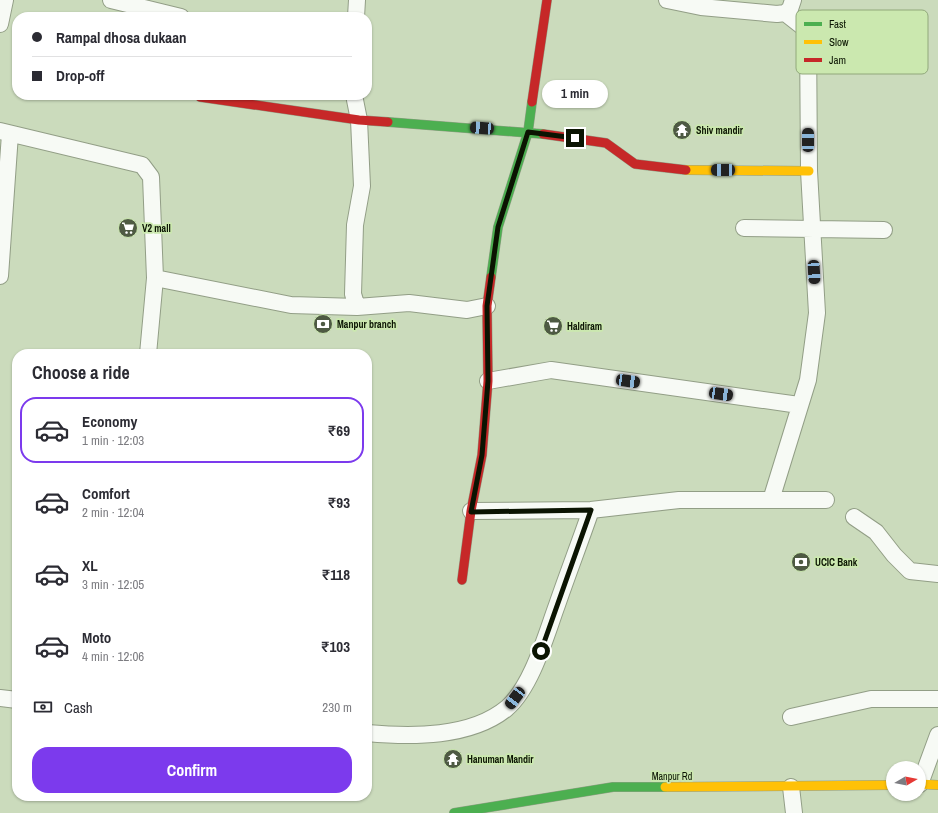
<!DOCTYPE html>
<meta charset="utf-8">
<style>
:root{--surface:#fff;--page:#f2f2f3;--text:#2b2b33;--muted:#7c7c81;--line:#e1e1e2;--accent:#7c3aed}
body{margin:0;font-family:"Archivo Narrow",sans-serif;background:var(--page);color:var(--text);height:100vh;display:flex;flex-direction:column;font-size:15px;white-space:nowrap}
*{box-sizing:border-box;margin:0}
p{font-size:13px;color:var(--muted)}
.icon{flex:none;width:22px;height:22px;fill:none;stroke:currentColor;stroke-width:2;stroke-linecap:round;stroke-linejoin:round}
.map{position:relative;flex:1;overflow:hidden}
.side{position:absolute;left:12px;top:349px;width:360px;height:452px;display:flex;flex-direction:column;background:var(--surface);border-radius:16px;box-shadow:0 1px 3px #0004}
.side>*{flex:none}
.hud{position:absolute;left:12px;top:12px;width:360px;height:88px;border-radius:16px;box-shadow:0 1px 3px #0004;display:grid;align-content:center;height:88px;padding:0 20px;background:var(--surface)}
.needle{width:26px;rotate:80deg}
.tools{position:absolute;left:886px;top:761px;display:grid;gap:8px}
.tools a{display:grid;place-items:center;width:40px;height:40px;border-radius:50%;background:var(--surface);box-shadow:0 1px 3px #0004;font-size:20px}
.end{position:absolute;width:18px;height:18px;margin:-9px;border:5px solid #0b1402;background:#fff;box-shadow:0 0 0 2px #fff}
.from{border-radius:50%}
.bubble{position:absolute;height:28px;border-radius:14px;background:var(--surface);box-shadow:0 1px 3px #0004;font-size:13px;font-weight:700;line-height:28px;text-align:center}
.car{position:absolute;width:12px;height:24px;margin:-12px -6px;border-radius:5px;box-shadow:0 0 3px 1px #0007;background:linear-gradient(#222 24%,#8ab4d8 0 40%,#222 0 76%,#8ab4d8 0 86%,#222 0)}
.hud b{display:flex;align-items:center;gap:14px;height:38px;font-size:15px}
.hud b+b{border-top:1px solid var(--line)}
.hud i{width:10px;height:10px;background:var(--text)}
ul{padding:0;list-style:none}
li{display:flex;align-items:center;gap:12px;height:66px;margin:0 8px 6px;padding:0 12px;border:2px solid transparent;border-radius:16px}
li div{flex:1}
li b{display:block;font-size:15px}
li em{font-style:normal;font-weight:700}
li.on{border-color:var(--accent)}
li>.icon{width:36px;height:36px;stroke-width:1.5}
h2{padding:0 20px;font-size:18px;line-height:48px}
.pay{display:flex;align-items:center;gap:10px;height:44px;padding:0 20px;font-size:15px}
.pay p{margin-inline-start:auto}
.primary-button{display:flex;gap:8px;margin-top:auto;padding:8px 20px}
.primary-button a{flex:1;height:46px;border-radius:16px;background:var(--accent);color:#fff;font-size:16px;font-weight:700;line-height:46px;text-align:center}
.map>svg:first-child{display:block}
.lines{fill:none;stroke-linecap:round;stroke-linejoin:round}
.street-casing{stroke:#929e86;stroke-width:18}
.fast-casing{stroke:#929e86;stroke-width:10}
.slow-casing{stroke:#929e86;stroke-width:10}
.jam-casing{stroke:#929e86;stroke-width:10}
.street{stroke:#f7faf5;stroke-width:16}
.fast{stroke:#4caf50;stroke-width:9}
.slow{stroke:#ffc107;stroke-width:9}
.jam{stroke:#c62828;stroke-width:9}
.route{stroke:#0b1402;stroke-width:5}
.labels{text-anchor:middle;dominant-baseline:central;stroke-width:3.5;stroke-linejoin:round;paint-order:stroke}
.poi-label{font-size:10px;font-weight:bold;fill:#0b1402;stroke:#cbe8af;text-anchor:start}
.street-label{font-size:10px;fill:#0b1402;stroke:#cbe8af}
.key{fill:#cbe8af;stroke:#91a87b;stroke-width:1}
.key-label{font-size:11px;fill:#0b1402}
</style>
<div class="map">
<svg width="938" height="813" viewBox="0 0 938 813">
<rect width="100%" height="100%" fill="#cbdbbc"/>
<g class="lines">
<defs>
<path id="street" d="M 111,0 L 181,17
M 667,0 L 701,7 L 777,14 L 785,13 L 790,9 L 793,0
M 356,17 L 357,0
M 0,24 L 5,0
M 354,95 L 359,120 L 362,186 L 355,225 L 353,294 L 357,307
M 0,131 L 142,165 L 151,177 L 155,278 L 148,354
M 744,228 L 884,230
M 0,276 L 10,134
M 155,278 L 291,305 L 357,307 L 409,303 L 467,310 L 487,306
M 488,381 L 551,370 L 799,405
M 771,500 L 808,380 L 817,313 L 809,171 L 808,31 L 785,13
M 471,511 L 591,510 L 679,500 L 826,500
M 854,517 L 876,532 L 894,555 L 910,571 L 938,574
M 0,698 L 17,700
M 791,717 L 871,699 L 938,699
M 367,733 C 411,737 471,738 507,708 C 532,686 546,635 557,605 C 568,573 580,542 591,510
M 920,784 L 938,735
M 791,787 L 794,813"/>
<path id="fast" d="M 388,122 L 543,134
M 491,277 L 498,227 L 528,132 L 532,102
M 454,813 L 613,787 L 665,787"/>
<path id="slow" d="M 686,170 L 809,171
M 919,784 L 938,785
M 665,787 L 893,785"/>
<path id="jam" d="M 200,97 L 359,120 L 388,122
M 532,102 L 547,0
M 543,134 L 606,143 L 635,164 L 686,170
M 462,580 L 471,511 L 482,455 L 488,381 L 487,306 L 491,277"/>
</defs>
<use href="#street" class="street-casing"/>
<use href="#fast" class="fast-casing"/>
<use href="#slow" class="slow-casing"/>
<use href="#jam" class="jam-casing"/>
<use href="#street" class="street"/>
<use href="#fast" class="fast"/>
<use href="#slow" class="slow"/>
<use href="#jam" class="jam"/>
</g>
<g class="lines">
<path class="route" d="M 541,651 L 591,510 L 471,512 L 482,455 L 488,381 L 487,306 L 498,227 L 528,132 L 575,138"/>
</g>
<defs>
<symbol id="temple-disc" viewBox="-11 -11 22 22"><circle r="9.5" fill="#4e5a43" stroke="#cbe8af"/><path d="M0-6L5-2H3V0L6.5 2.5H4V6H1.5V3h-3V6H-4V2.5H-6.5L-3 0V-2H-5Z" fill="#fff"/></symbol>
<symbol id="supermarket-disc" viewBox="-11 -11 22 22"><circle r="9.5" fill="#4e5a43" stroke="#cbe8af"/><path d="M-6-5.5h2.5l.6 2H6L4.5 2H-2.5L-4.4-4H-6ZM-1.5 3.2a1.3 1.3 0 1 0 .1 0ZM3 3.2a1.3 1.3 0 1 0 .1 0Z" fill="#fff"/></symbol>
<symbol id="bank-disc" viewBox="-11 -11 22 22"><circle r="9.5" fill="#4e5a43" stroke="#cbe8af"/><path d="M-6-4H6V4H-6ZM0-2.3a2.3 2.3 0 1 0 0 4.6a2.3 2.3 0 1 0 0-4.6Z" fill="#fff"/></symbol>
</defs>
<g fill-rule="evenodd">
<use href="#temple-disc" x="671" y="119" width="22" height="22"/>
<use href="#supermarket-disc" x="117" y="217" width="22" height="22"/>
<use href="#bank-disc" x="312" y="313" width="22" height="22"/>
<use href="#supermarket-disc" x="542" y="315" width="22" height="22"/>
<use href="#bank-disc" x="790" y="551" width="22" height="22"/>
<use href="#temple-disc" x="442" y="748" width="22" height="22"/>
</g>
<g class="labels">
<g class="poi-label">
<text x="696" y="130">Shiv mandir</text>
<text x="142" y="228">V2 mall</text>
<text x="337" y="324">Manpur branch</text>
<text x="567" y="326">Haldiram</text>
<text x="815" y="562">UCIC Bank</text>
<text x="467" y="759">Hanuman Mandir</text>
</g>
<g class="street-label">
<text x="672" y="776">Manpur Rd</text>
</g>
</g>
<rect x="796" y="10" width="132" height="64" rx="6" class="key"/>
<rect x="804" y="22" width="18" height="4" fill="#4caf50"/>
<rect x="804" y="40" width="18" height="4" fill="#ffc107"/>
<rect x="804" y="58" width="18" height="4" fill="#c62828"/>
<g class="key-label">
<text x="829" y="28">Fast</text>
<text x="829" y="46">Slow</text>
<text x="829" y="64">Jam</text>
</g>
</svg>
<div class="tools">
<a><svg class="needle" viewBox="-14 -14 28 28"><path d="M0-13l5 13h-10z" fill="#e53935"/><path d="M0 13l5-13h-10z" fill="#7c7c81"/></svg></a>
</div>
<i class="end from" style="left:541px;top:651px"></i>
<i class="end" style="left:575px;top:138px"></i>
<div class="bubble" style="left:542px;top:80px;width:66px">1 min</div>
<i class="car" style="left:482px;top:128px;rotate:274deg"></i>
<i class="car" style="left:808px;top:140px;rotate:0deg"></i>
<i class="car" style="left:723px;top:170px;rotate:270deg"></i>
<i class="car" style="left:814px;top:272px;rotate:177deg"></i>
<i class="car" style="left:628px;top:381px;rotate:98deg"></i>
<i class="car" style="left:721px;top:394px;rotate:98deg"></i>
<i class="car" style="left:515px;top:698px;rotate:217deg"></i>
<div class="hud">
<b><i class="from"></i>Rampal dhosa dukaan</b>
<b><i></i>Drop-off</b>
</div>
<section class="side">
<h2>Choose a ride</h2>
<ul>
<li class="on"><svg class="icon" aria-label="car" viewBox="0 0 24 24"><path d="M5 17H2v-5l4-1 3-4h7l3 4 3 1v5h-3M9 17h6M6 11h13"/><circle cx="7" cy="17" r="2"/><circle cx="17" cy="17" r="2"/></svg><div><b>Economy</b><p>1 min · 12:03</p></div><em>₹69</em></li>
<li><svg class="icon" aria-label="car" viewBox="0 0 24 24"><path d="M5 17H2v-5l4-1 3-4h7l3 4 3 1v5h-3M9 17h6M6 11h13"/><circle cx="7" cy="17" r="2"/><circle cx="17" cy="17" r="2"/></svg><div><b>Comfort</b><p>2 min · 12:04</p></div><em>₹93</em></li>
<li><svg class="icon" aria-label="car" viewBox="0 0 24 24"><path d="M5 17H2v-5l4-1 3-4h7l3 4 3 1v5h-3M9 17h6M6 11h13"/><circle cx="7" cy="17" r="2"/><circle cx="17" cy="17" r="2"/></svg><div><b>XL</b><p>3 min · 12:05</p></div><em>₹118</em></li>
<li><svg class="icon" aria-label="car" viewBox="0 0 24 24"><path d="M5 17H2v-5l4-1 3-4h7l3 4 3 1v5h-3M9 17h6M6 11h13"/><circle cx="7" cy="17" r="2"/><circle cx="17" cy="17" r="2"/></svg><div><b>Moto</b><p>4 min · 12:06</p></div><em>₹103</em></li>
</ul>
<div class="pay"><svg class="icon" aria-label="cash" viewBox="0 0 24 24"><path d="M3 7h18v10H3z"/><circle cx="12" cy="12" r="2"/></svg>Cash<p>230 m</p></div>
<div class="primary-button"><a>Confirm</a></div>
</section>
</div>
